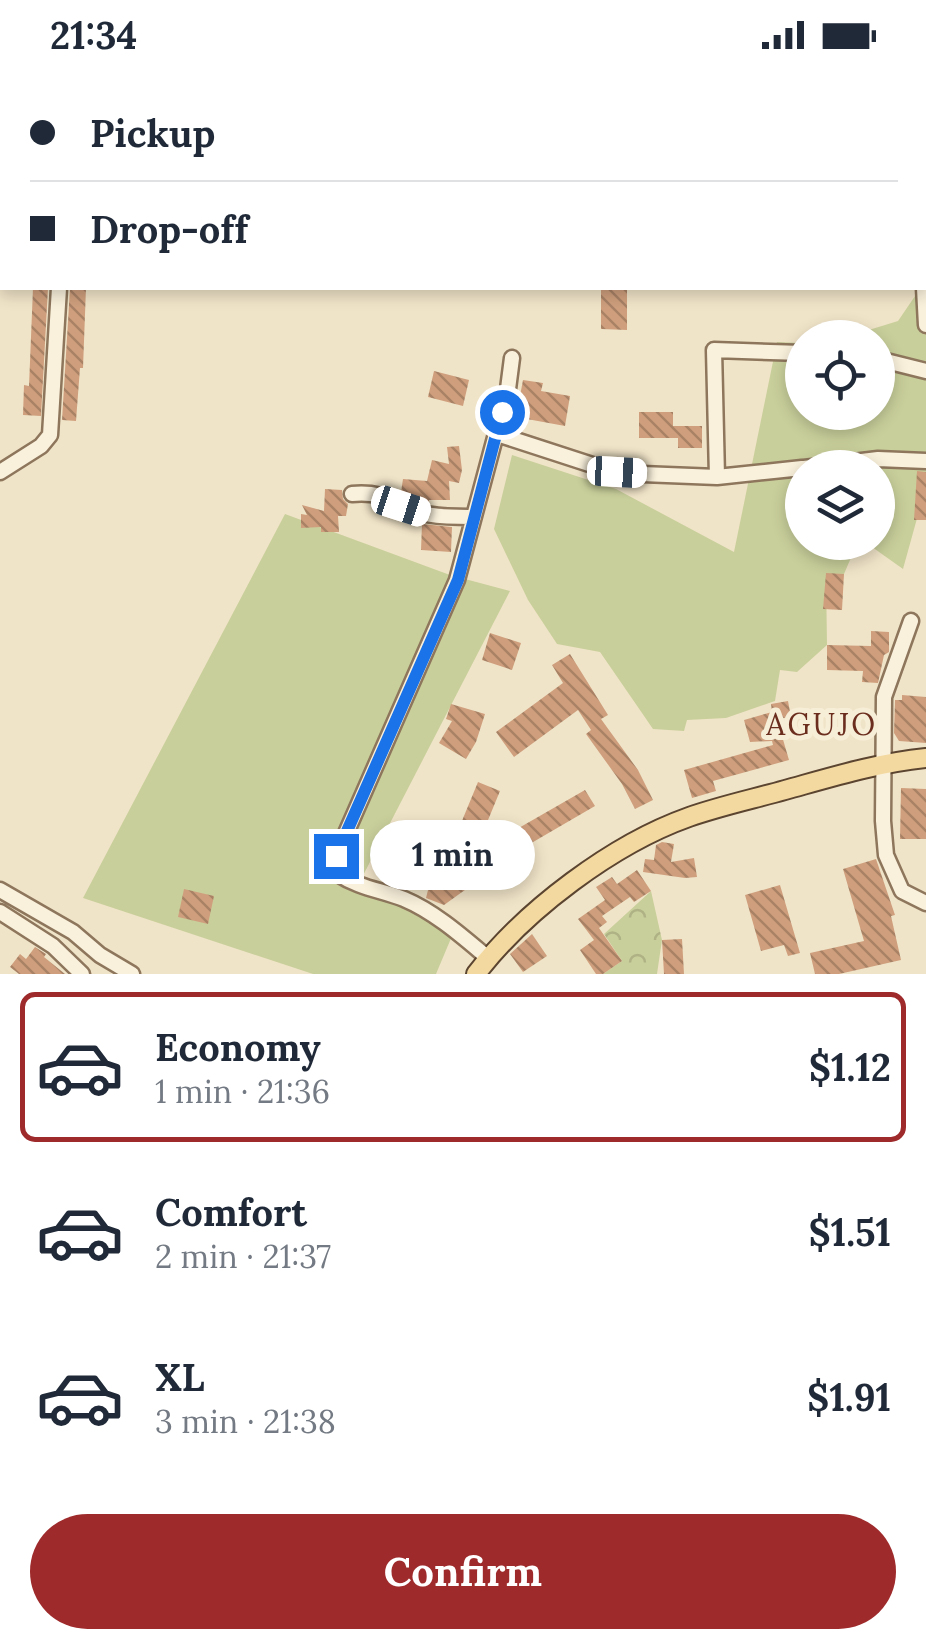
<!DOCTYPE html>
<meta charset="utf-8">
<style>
:root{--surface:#fff;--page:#f6f6f7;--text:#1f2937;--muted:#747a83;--line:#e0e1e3;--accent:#9e2a2b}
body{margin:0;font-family:Lora,serif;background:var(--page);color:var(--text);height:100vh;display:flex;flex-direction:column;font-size:38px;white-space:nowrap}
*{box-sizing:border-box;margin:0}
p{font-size:32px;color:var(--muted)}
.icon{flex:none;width:55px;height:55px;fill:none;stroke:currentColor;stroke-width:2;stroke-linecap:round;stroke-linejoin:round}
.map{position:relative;height:904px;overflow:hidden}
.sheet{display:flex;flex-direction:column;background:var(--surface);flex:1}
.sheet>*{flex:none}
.guide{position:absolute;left:0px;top:0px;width:928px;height:220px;box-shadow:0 5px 15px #0003;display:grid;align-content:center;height:220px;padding:0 30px;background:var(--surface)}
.controls{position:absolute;left:785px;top:250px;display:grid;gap:20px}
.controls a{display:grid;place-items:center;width:110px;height:110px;border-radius:50%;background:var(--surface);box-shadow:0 5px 15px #0003;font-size:50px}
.end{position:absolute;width:45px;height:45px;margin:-22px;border:12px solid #1a73e8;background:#fff;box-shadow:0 0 0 5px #fff}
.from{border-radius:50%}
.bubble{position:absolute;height:70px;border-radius:35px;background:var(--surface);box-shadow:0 5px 15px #0003;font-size:32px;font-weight:800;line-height:70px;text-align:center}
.car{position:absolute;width:30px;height:60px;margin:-30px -15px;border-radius:12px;box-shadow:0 0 8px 2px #0007;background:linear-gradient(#fff 24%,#345 0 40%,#fff 0 76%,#345 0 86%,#fff 0)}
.guide b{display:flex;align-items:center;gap:35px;height:95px;font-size:38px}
.guide b+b{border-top:2px solid var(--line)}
.guide i{width:25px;height:25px;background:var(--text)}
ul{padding:18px 0 0;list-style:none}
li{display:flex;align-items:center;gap:30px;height:150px;margin:0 20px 15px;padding:0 10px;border:5px solid transparent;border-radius:15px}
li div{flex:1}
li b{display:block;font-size:38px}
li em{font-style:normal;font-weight:800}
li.active{border-color:var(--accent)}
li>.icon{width:90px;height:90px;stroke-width:1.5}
.action{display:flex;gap:20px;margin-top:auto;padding:20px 30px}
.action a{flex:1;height:115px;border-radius:60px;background:var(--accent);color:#fff;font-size:40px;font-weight:800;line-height:115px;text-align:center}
.status{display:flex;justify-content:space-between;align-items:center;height:70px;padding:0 50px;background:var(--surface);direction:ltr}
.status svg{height:28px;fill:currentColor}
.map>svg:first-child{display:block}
.green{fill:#c9cf9b;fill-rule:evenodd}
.forest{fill:url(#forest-crowns)}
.building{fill:url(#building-back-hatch)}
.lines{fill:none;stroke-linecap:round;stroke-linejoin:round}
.minor-casing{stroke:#8d765c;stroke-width:19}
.major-casing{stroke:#5b4430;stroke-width:22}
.minor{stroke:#faf1dc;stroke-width:14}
.major{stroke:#f3d9a0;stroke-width:18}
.route{stroke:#1a73e8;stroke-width:12}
.labels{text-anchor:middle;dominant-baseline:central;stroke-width:10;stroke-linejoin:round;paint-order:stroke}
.quarter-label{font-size:30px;letter-spacing:2.5px;fill:#6b2e1e;stroke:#f7eed8}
</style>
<div class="status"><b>21:34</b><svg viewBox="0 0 49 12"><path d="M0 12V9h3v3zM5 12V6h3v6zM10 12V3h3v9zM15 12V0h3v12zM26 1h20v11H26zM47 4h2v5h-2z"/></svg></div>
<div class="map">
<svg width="926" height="904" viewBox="0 0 926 904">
<defs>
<pattern id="forest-crowns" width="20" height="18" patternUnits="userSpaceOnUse" patternTransform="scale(2.5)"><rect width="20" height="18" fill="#c9cf9b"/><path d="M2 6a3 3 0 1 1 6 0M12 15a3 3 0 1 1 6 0" fill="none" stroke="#aeb285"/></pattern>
<pattern id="building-back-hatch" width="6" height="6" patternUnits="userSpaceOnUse" patternTransform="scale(2.5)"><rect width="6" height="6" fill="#cf9f7d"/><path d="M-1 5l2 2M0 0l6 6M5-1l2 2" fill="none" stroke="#a98266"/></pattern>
</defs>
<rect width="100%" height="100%" fill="#f0e4c8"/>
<path class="green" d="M 926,210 L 926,416 L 903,499 L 872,477 L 856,476 L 844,504 L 826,504 L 827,575 L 797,602 L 780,600 L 775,631 L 726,648 L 687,650 L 684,661 L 653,659 L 600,582 L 557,574 L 528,530 L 494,459 L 512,385 L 616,419 L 734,482 L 777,272 L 802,273 L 802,342 L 878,342 L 878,268 L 846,267 L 898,251 ZM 802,398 L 878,398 L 878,472 L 802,472 Z
M 285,444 L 450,505 L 510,521 L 355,821 L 405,834 L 452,866 L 436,904 L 313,904 L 83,828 Z"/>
<path class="forest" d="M 651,821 L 662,870 L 657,904 L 603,904 L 622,891 L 604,864 Z"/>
<path class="building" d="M 33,218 L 48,218 L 41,346 L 23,345 L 24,315 L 29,316 Z
M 70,218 L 86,218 L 83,298 L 80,298 L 76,351 L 62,350 Z
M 601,218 L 627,218 L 627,260 L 601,259 Z
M 434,301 L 469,310 L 463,336 L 428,327 Z
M 523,310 L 543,313 L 541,321 L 570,326 L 565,356 L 516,347 Z
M 639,342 L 673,342 L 673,356 L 702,356 L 702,378 L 678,378 L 678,368 L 639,368 Z
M 459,376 L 462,400 L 459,413 L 449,411 L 450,430 L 429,430 L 429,434 L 401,422 L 403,409 L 427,411 L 432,390 L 449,394 L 447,377 Z
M 917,401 L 926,402 L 926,450 L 914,450 Z
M 325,419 L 342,420 L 343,429 L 348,434 L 346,446 L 338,446 L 339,462 L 321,462 L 321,457 L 301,458 L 301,444 L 307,445 L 302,435 L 324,441 Z
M 422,454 L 452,457 L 451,482 L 421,480 Z
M 826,503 L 844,504 L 842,540 L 823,539 Z
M 871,561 L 889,562 L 889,582 L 884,585 L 878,613 L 862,612 L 863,601 L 827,600 L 827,575 L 871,576 Z
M 490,563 L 521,573 L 512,600 L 482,590 Z
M 570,584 L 608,645 L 601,649 L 638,700 L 653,730 L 635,739 L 622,714 L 586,664 L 591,660 L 578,640 L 514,687 L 496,662 L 563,613 L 552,595 Z
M 902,625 L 926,627 L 926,673 L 899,671 L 894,663 L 895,630 L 902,630 Z
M 788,631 L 791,647 L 777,649 L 789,690 L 713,711 L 716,721 L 692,728 L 684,700 L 773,675 L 772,671 L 750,672 L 744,650 L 772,642 L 771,634 Z
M 451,634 L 485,644 L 476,672 L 466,689 L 439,673 L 452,651 L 446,649 Z
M 478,712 L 500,721 L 474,784 L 452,775 Z
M 901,718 L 926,719 L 926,769 L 900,769 Z
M 585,720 L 595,736 L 528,775 L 531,779 L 506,796 L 475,784 L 516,757 L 517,759 Z
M 420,765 L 438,771 L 431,791 L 441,794 L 434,816 L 458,799 L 483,807 L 444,835 L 426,828 L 428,820 L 418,816 L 421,809 L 400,802 L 406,783 L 413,786 Z
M 662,772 L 674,774 L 671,792 L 694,788 L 697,807 L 685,808 L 643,802 L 645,789 L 654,790 L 656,775 Z
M 876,789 L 895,845 L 891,846 L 901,890 L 839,904 L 815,904 L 810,883 L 864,871 L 843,799 Z
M 637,800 L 651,821 L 634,832 L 630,827 L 602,846 L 607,852 L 599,858 L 622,891 L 603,904 L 596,904 L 580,880 L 594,870 L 578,849 L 605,830 L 596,817 L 612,807 L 617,814 Z
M 780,815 L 800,883 L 788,886 L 784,875 L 761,881 L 745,825 Z
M 184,819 L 214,826 L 208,854 L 178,847 Z
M 532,864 L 547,886 L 523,902 L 510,884 Z
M 682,869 L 684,904 L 664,904 L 662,870 Z
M 35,877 L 46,884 L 44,887 L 65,904 L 19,904 L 10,897 L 20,884 L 26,889 Z"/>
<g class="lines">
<defs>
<path id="minor" d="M 0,127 L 2,128
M 925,154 L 926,157
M 925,178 L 926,173
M 924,218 L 926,255
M 878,289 L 926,301
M 497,364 L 617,403 L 717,407 L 802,398
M 804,398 L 878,389 L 926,391
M 0,402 L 41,376 L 50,365 L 59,218
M 717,407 L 714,280 L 802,283
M 352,424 C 387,421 393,434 423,443 C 439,448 457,446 474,447
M 911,551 L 884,627 L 883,751 L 886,785 L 902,821 L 926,833
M 0,820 L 73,862 L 100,885 L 132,904
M 0,842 L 53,876 L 82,904
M 488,888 C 463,867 435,842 404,829 C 381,820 359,818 338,804 L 336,786 L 457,510 L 508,319 L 512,288"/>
<path id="major" d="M 476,904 C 525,840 613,774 689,747 C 720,736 753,729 785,720 C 832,707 877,693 926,688"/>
</defs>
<use href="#minor" class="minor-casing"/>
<use href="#major" class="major-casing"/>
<use href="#minor" class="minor"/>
<use href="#major" class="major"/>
</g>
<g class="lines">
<path class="route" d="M 336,786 L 458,510 L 502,342"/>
</g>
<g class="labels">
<g class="quarter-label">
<text x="822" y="654">AGUJO</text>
</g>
</g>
</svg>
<div class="controls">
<a><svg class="icon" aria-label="locate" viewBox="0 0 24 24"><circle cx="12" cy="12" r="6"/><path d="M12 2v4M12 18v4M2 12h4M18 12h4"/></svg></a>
<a><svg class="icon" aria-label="layers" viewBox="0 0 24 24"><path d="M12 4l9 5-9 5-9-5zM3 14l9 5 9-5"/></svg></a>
</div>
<i class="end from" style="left:502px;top:342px"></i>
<i class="end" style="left:336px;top:786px"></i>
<div class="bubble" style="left:370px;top:750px;width:165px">1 min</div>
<i class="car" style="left:617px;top:402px;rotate:93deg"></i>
<i class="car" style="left:401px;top:436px;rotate:108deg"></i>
<div class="guide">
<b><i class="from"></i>Pickup</b>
<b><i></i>Drop-off</b>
</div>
</div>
<section class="sheet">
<ul>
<li class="active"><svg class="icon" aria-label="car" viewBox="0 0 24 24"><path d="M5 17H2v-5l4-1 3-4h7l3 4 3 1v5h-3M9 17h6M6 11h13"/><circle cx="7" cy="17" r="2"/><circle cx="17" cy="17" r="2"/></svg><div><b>Economy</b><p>1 min · 21:36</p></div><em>$1.12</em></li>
<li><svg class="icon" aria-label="car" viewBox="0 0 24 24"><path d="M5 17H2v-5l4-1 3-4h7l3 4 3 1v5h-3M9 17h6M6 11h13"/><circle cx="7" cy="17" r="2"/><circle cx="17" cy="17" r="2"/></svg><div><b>Comfort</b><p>2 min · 21:37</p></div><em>$1.51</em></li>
<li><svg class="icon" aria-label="car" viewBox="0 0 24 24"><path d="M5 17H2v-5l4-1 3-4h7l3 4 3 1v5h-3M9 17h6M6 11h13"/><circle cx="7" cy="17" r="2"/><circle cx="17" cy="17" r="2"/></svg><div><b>XL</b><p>3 min · 21:38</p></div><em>$1.91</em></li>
</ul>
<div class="action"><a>Confirm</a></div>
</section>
